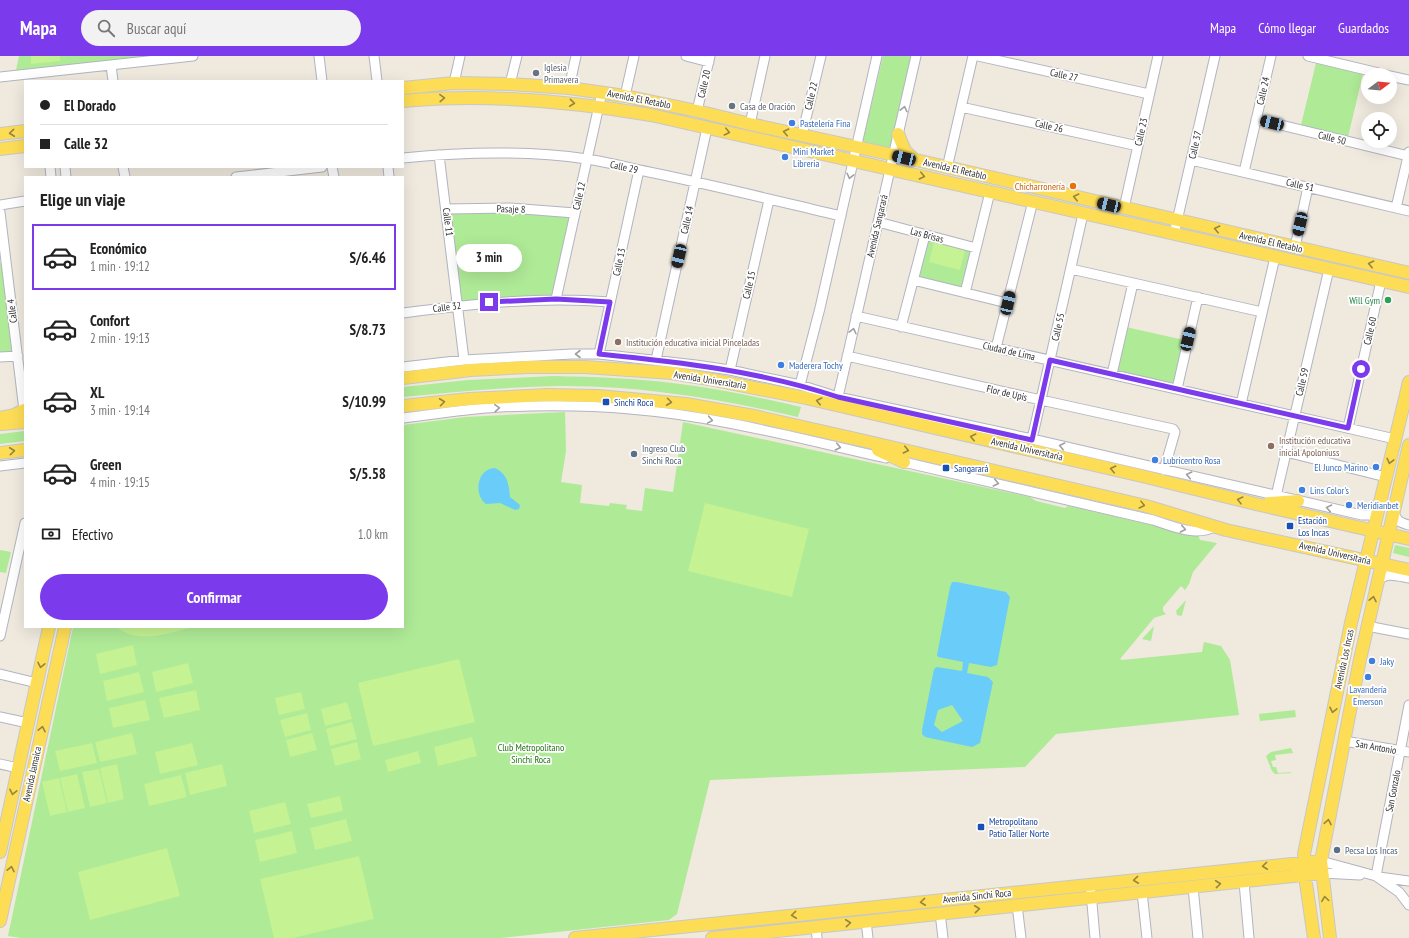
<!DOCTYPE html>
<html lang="es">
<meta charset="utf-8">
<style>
:root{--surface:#fff;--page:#f2f2f2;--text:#222;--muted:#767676;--line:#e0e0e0;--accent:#7c3aed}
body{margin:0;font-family:"PT Sans Narrow",sans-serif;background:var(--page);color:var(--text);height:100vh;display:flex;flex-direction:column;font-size:15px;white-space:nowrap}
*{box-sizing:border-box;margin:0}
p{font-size:13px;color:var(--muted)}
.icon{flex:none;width:22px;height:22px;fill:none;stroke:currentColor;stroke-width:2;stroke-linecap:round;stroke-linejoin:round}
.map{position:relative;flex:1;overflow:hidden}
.panel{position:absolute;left:24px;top:120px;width:380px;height:452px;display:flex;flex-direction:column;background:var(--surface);border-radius:0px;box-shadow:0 4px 16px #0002}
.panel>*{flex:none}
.top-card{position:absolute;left:24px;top:24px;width:380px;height:88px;border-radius:0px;box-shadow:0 4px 16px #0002;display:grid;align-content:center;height:88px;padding:0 16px;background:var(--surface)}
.needle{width:26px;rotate:74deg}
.buttons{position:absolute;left:1361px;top:12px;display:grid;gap:8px}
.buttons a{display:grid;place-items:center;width:36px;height:36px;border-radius:50%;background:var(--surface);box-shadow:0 4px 16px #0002;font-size:20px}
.end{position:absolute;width:18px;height:18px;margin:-9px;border:5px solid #7c3aed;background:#fff;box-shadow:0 0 0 2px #fff}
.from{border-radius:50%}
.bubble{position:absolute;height:28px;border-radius:14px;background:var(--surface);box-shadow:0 4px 16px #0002;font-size:13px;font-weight:700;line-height:28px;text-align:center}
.car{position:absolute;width:12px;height:24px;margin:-12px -6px;border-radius:5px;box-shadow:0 0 3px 1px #0007;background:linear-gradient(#222 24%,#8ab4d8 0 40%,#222 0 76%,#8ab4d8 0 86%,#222 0)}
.top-card b{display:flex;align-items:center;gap:14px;height:38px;font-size:15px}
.top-card b+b{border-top:1px solid var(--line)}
.top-card i{width:10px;height:10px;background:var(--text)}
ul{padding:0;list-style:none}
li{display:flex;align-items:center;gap:12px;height:66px;margin:0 8px 6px;padding:0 8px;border:2px solid transparent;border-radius:0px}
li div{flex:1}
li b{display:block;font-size:15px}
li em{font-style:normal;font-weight:700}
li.selected{border-color:var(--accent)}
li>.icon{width:36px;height:36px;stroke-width:1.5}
h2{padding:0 16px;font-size:18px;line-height:48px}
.pay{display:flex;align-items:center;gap:10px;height:44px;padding:0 16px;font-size:15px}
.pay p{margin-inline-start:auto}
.primary-button{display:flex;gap:8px;margin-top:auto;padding:8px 16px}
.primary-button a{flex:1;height:46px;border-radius:24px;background:var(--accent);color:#fff;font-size:16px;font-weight:700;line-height:46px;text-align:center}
header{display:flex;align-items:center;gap:24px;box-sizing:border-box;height:56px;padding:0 20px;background:var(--accent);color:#fff}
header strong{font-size:19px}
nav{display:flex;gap:22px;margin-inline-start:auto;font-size:14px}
.search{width:280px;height:36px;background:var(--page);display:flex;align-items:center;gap:10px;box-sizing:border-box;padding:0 14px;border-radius:22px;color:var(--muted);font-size:15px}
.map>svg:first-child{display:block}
.green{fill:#afea97}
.pitch{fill:#c5f292}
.water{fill:#6acdf9;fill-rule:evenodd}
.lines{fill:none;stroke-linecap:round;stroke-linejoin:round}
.minor-casing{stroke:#b2b4c1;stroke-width:11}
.major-casing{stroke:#c8c8c8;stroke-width:14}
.minor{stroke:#fff;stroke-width:9}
.major{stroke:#fddd56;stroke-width:12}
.oneway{stroke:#958542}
.oneway2{stroke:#a0a0a0}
.route{stroke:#7c3aed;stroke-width:5}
.worship-dot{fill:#6b7280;stroke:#fff;stroke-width:1.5}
.shop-dot{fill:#3f7fe0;stroke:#fff;stroke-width:1.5}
.food-dot{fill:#e8710a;stroke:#fff;stroke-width:1.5}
.leisure-dot{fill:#2e9e5b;stroke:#fff;stroke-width:1.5}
.education-dot{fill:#8d6e63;stroke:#fff;stroke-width:1.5}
.transit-dot{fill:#1a4fb4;stroke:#fff;stroke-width:1.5}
.service-dot{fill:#5c6f8a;stroke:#fff;stroke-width:1.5}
.labels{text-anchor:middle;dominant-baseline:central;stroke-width:3.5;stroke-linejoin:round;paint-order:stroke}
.worship-label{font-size:10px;fill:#5b616d;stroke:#fff;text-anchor:start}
.street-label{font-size:10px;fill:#2d2d2d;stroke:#fff}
.shop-label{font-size:10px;fill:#366cbe;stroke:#fff;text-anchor:start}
.food-label{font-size:10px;fill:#c56008;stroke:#fff;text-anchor:end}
.leisure-label{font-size:10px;fill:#27864d;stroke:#fff;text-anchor:end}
.education-label{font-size:10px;fill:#785e54;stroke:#fff;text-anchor:start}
.transit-label{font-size:10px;fill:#164399;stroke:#fff;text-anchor:start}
.service-label{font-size:10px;fill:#4e5e75;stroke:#fff;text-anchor:start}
.park-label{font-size:10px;fill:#247214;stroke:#fff}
</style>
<header>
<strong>Mapa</strong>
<div class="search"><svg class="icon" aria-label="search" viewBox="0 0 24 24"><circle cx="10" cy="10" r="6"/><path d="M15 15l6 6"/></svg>Buscar aquí</div>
<nav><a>Mapa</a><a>Cómo llegar</a><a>Guardados</a></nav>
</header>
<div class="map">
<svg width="1409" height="882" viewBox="0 0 1409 882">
<rect width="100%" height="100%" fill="#efe9de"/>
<path class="green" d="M 19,0 L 151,0 L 16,14 Z
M 883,0 L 911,0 L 890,94 L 862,89 Z
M 1316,7 L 1363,18 L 1348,81 L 1301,69 Z
M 451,157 L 511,157 L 570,161 L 552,241 L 460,246 Z
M 927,183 L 972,194 L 962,234 L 917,222 Z
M 3,206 L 13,297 L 0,298 L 0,207 Z
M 1126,271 L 1184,284 L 1174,327 L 1117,315 Z
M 554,320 C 594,321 633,322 672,327 C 716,332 758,341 801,351 L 798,361 C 720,343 639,329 558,330 C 506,331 454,336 403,341 L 403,331 L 468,324 Z
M 565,356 L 566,395 L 561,426 L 582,429 L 580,447 L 609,450 L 610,447 L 627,449 L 626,453 L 642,455 L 645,432 L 673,436 L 683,366 L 1030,441 L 1036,445 L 1065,452 L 1068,450 L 1198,479 L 1200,484 L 1217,487 L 1193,516 L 1189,528 L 1185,534 L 1181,530 L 1163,551 L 1163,555 L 1166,558 L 1154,562 L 1120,603 L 1122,604 L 1202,596 L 1204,586 L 1221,590 L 1230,604 L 1239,659 L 1056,678 L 1025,711 L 710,724 L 677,858 L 669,864 L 501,882 L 21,882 L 8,880 L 73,571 L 403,571 L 403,369 L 465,361 Z
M 25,375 L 25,385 L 0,388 L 0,378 Z
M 1395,489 L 1409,492 L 1409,501 L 1393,497 Z
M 0,494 L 11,496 L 6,517 L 0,516 Z
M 1186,544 L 1182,559 L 1181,560 L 1177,559 L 1176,555 Z
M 1154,570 L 1151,585 L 1142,583 Z
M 1295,654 L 1296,661 L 1260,665 L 1259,658 Z
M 1291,692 L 1293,697 L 1275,699 L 1276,704 L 1271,705 L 1273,711 L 1276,711 L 1278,717 L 1291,716 L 1291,717 L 1275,718 L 1272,715 L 1266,700 L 1271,696 Z"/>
<path class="pitch" d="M 31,0 L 60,0 L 60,5 L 31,8 Z
M 934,186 L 965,194 L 960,214 L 929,206 Z
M 705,447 L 809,473 L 792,541 L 688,515 Z
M 117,571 L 193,571 C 169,577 138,589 117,571 Z
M 133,589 L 137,609 L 100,618 L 96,598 Z
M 459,603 L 475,666 L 373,690 L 358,627 Z
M 188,607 L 193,627 L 156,636 L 152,616 Z
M 139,616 L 144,636 L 107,645 L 103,625 Z
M 196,634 L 200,654 L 164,662 L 159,642 Z
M 301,636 L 305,653 L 279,659 L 275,642 Z
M 145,644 L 150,664 L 113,672 L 109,652 Z
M 347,646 L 352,663 L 325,670 L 321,653 Z
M 307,657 L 311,674 L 285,681 L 280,664 Z
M 352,666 L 357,683 L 330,690 L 326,673 Z
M 132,677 L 137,698 L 100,706 L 95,686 Z
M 312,677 L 317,694 L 290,701 L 286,684 Z
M 472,681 L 477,700 L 438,710 L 434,691 Z
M 357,686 L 361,703 L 335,710 L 331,693 Z
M 92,687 L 97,707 L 60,715 L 55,695 Z
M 192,687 L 198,709 L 160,718 L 155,696 Z
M 418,695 L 421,707 L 388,716 L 385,704 Z
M 117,708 L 124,743 L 108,747 L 100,712 Z
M 222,708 L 227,730 L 190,739 L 185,717 Z
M 99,713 L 107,747 L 90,751 L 82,716 Z
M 77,718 L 85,752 L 68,756 L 60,722 Z
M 181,719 L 187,741 L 149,750 L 144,728 Z
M 59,722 L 67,756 L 50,760 L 42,726 Z
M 340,740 L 343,755 L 311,762 L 307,748 Z
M 285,746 L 291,768 L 254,777 L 249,755 Z
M 346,763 L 352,785 L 315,794 L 310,772 Z
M 292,775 L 297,797 L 260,806 L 255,784 Z
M 167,792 L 180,840 L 90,864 L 78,816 Z
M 359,800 L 374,863 L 293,882 L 274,882 L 260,823 Z"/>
<path class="water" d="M 495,412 C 508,418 509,429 510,441 L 520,449 L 519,453 L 515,454 L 500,447 L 486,448 C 473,439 477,412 495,412 Z
M 952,526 L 957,526 L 1006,536 L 1010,541 L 997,609 L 991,611 L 969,607 L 967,617 L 988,621 L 993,626 L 980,687 L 972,691 L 925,681 L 922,678 L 922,674 L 934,613 L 937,611 L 962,615 L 963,606 L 938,601 L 937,599 L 950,531 ZM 952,649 L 963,665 L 942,676 L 934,669 L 938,654 Z"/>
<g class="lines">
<defs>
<path id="minor" d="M 319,0 L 322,25
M 374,0 L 377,25
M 686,0 L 709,6
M 978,0 L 1149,38
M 1308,0 L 1387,19
M 111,9 L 113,25
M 1390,20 L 1409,24
M 0,21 L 193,0
M 454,27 L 460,0
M 510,28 L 517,0
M 569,32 L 576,0
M 625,40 L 634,0
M 961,51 L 1138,90
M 697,55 L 710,0
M 1256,63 L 1408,100
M 750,68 L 765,0
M 802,79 L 821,0
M 439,99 L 464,304
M 403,102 C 464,96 526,94 587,103 C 608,106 629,112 649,116 C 713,129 777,145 841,160
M 1191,104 L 1409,155
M 50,111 L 51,121
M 65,111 L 66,121
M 123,111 L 125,121
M 332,111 L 334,121
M 388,111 L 389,121
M 947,112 L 973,0
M 1244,116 L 1271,0
M 236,121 L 322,111
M 0,149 L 25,145
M 1124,152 L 1158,0
M 1396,152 L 1409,96
M 446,153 L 510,152 L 575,157
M 0,156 L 24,354
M 878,166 L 976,192
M 1174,178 L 1215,0
M 1295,191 L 1308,131
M 1071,213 L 1262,256
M 913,224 L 1007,247
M 965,237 L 990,136
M 556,243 L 602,36
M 403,257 C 473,248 539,240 610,246
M 856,260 L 1395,383
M 901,271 L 925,179
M 996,292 L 1033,145
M 599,298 L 639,114
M 847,300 L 1041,344 L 1173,373 L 1175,376 L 1164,414
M 0,301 L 18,300
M 656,304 L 707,72
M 403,311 L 464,304 L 572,298 L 599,298 L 696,309 L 730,314 L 800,329 L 838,341 L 1032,383 L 1362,459 L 1371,459 L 1379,452
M 730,314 L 769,144
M 1112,318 L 1133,227
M 800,329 L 820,252 L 877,0
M 1177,333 L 1198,241
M 838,341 L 916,0
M 1241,348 L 1275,201
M 403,362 C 435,358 467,353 500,351 C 543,349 587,349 630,353 C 717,360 801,383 886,402
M 1348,372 L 1381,225
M 1032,383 L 1083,158
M 1286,396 L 1386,421
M 899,405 L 1153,464 C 1172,470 1195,481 1214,471
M 0,410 L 25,407
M 1276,440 L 1329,213
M 1394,455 C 1395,464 1400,467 1409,469
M 1377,526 C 1386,515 1397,520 1409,522
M 1367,570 L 1409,578
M 0,580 L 25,467
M 0,618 L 37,627
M 0,661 L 28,667
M 1344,685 L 1409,696
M 0,708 L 18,712
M 1321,805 L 1376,820 L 1399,836 L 1409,849
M 1322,817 L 1360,819
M 1376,820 L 1409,649
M 1379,821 L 1409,825
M 1244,826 L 1249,882
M 1193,831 L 1198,882
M 1091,836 L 1095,882
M 1142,836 L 1147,882
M 1017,849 L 1021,882
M 940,857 L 943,882
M 866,865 L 868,882
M 816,871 L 817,882"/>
<path id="major" d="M 403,32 L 454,27 L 510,28 L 569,32 L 625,40 L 697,55 L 750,68 L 894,99 L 1409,217
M 403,45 C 486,37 569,45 651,59 L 1409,231
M 0,78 L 25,75
M 898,78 L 905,95 L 914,103
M 0,93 L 25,90
M 403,322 L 471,314 L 528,311 L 585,311 L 672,317 L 709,323 L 806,342 L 1142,420 L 1256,448 L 1409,483
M 403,350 L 469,343 L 547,339 L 598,340 L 686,348 L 754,360 L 856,383 L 1146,450 L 1226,474 L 1409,514
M 0,362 L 14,359 L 24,354
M 2,368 L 25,366
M 878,394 L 904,406
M 0,397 L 25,394
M 1269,447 L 1298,445
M 0,796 L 49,571
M 0,865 L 65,571
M 575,882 L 1321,805
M 712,882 L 1322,817
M 1314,882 L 1306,827 L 1304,798 L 1351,567 L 1409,326
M 1330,882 L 1321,805 L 1359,608 L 1409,389"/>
</defs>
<use href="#minor" class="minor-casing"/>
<use href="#major" class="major-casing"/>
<use href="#minor" class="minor"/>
<use href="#major" class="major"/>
</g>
<defs><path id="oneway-chevron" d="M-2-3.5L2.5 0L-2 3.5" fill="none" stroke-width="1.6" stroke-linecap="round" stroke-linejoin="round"/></defs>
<g class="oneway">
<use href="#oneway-chevron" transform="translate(442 42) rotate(-2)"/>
<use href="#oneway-chevron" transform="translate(572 47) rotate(6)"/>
<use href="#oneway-chevron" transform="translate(727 76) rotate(13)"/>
<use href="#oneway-chevron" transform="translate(786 76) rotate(-168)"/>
<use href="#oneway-chevron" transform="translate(12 77) rotate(174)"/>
<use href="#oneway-chevron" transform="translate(922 120) rotate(13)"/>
<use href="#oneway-chevron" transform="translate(1076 141) rotate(-167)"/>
<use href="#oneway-chevron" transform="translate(1217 173) rotate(-167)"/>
<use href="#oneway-chevron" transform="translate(1371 208) rotate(-167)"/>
<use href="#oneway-chevron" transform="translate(819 345) rotate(-167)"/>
<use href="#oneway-chevron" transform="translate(442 346) rotate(-7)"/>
<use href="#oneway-chevron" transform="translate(669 346) rotate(7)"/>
<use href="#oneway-chevron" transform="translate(973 381) rotate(-167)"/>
<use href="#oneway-chevron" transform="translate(906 394) rotate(13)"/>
<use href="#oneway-chevron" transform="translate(12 395) rotate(-6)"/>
<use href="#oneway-chevron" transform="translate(1390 405) rotate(104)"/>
<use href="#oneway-chevron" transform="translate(1113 413) rotate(-167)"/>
<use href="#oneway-chevron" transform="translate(1240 444) rotate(-166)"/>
<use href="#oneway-chevron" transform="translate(1142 449) rotate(14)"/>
<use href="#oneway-chevron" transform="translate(1373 543) rotate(-78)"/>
<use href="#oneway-chevron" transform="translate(41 609) rotate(102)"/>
<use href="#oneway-chevron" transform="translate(1333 654) rotate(102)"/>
<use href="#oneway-chevron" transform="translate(42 673) rotate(-78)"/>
<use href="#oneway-chevron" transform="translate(13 736) rotate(102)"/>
<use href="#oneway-chevron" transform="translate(1328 766) rotate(-79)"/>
<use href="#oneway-chevron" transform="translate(1265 810) rotate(174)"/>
<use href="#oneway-chevron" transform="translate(11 813) rotate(-78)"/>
<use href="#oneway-chevron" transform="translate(1136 824) rotate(174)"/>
<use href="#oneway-chevron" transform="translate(1218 828) rotate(-6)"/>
<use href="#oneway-chevron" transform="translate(1325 843) rotate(-98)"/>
<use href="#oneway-chevron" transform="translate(923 846) rotate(174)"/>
<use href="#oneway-chevron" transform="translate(977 853) rotate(-6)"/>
<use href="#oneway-chevron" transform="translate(794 859) rotate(174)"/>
<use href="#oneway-chevron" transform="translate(848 867) rotate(-6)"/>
</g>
<g class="oneway2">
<use href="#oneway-chevron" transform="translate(904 53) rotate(-77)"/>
<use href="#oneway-chevron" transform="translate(850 120) rotate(103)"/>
<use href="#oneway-chevron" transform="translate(853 275) rotate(-77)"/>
<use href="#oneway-chevron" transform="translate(578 298) rotate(-180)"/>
<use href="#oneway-chevron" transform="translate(497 352) rotate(-4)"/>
<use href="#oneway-chevron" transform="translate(710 364) rotate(10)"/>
<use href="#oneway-chevron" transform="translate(1062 390) rotate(-167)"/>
<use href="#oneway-chevron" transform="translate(838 391) rotate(12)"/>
<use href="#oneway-chevron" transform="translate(1189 419) rotate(-167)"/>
<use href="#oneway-chevron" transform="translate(996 427) rotate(13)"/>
<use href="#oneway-chevron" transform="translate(1329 452) rotate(-168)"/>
<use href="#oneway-chevron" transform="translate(1183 473) rotate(11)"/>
</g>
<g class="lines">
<path class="route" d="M 489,246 L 556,243 L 610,246 L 599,298 C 679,306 760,315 838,341 L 1032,384 L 1050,304 L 1348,372 L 1361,313"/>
</g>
<g class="worship-dot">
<circle cx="536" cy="17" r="4"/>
<circle cx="732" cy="50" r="4"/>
</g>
<g class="shop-dot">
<circle cx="792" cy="67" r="4"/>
<circle cx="785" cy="101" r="4"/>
<circle cx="781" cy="309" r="4"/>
<circle cx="1155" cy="404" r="4"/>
<circle cx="1376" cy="411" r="4"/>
<circle cx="1302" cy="434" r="4"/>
<circle cx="1349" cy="449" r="4"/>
<circle cx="1372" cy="605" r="4"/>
<circle cx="1368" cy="621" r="4"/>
</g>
<circle class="food-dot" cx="1073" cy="130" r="4"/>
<circle class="leisure-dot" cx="1388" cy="244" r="4"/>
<g class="education-dot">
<circle cx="618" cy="286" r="4"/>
<circle cx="1271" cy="390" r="4"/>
</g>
<g class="transit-dot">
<rect x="602" y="342" width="8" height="8" rx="2"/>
<rect x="942" y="408" width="8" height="8" rx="2"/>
<rect x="1286" y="466" width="8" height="8" rx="2"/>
<rect x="977" y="767" width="8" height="8" rx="2"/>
</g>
<g class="service-dot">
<circle cx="634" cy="398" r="4"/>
<circle cx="1337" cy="794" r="4"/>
</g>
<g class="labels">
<g class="worship-label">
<text x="544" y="11">Iglesia<tspan x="544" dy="12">Primavera</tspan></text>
<text x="740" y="50">Casa de Oración</text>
</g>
<g class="street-label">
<text transform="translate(1064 19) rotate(12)">Calle 27</text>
<text transform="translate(704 28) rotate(-77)">Calle 20</text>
<text transform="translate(1263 35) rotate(-77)">Calle 24</text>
<text transform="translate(811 40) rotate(-77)">Calle 22</text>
<text transform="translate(639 43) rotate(11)">Avenida El Retablo</text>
<text transform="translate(1049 70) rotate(13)">Calle 26</text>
<text transform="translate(1141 76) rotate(-77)">Calle 23</text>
<text transform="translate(1332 82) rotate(14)">Calle 50</text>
<text transform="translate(1195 89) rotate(-77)">Calle 37</text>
<text transform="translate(624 111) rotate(12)">Calle 29</text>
<text transform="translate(955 113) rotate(13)">Avenida El Retablo</text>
<text transform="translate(1300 129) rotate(13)">Calle 51</text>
<text transform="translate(579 140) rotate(-77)">Calle 12</text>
<text transform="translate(511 153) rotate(2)">Pasaje 8</text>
<text transform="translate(687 164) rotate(-77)">Calle 14</text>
<text transform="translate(448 166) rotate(83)">Calle 11</text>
<text transform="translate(877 170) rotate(-77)">Avenida Sangarará</text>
<text transform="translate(927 179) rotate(15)">Las Brisas</text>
<text transform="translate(1271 186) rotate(13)">Avenida El Retablo</text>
<text transform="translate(619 206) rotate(-78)">Calle 13</text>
<text transform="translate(749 229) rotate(-77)">Calle 15</text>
<text transform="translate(447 251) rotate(-7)">Calle 32</text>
<text transform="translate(12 255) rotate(-97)">Calle 4</text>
<text transform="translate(1058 271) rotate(-77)">Calle 55</text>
<text transform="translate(1370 275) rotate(-77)">Calle 60</text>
<text transform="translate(1009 295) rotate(13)">Ciudad de Lima</text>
<text transform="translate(710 324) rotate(9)">Avenida Universitaria</text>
<text transform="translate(1302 326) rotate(-77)">Calle 59</text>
<text transform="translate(1007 337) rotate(13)">Flor de Upis</text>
<text transform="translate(1027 393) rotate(13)">Avenida Universitaria</text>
<text transform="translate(1335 497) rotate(13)">Avenida Universitaria</text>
<text transform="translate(1344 603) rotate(-78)">Avenida Los Incas</text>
<text transform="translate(1376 691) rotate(10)">San Antonio</text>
<text transform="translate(32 718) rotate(-78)">Avenida Jamaica</text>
<text transform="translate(1393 735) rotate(-79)">San Gonzalo</text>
<text transform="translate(977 840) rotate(-6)">Avenida Sinchi Roca</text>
</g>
<g class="shop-label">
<text x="800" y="67">Pastelería Fina</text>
<text x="793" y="95">Mini Market<tspan x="793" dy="12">Libreria</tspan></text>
<text x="789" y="309">Maderera Tochy</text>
<text x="1163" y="404">Lubricentro Rosa</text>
<text x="1368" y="411" text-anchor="end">El Junco Marino</text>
<text x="1310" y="434">Lins Color's</text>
<text x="1357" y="449">Meridianbet</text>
<text x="1380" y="605">Jaky</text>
<text x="1368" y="633" text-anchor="middle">Lavandería<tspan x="1368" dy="12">Emerson</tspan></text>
</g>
<g class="food-label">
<text x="1065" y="130">Chicharronería</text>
</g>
<g class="leisure-label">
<text x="1380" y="244">Will Gym</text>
</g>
<g class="education-label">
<text x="626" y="286">Institución educativa inicial Pinceladas</text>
<text x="1279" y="384">Institución educativa<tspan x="1279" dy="12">inicial Apoloniuss</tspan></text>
</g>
<g class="transit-label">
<text x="614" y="346">Sinchi Roca</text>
<text x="954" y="412">Sangarará</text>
<text x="1298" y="464">Estación<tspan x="1298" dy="12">Los Incas</tspan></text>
<text x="989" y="765">Metropolitano<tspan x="989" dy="12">Patio Taller Norte</tspan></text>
</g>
<g class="service-label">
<text x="642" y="392">Ingreso Club<tspan x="642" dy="12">Sinchi Roca</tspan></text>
<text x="1345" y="794">Pecsa Los Incas</text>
</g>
<g class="park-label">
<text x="531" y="691">Club Metropolitano<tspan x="531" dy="12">Sinchi Roca</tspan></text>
</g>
</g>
</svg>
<div class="buttons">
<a><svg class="needle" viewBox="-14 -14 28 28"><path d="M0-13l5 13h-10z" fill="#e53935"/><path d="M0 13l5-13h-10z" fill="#767676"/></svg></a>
<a><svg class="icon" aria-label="locate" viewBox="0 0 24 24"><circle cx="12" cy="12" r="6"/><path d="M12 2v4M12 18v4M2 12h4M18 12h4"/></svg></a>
</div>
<i class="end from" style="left:1361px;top:313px"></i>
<i class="end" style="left:489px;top:246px"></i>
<div class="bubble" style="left:456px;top:188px;width:66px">3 min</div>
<i class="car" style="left:1272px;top:67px;rotate:284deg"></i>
<i class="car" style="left:904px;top:102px;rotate:284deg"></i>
<i class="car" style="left:1109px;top:149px;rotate:283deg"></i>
<i class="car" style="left:1300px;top:168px;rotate:193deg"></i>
<i class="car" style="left:679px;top:200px;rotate:193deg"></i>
<i class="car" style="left:1008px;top:247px;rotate:13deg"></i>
<i class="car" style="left:1188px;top:283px;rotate:13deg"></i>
<div class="top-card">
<b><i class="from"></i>El Dorado</b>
<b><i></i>Calle 32</b>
</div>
<section class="panel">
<h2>Elige un viaje</h2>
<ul>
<li class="selected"><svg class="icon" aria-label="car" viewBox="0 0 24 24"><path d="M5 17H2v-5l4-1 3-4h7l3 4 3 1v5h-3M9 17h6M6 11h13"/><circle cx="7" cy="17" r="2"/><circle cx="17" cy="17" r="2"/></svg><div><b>Económico</b><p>1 min · 19:12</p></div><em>S/6.46</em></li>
<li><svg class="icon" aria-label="car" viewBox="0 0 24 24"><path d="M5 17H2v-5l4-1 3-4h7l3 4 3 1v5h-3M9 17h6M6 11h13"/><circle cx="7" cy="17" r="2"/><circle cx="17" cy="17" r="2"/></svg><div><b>Confort</b><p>2 min · 19:13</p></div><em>S/8.73</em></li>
<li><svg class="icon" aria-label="car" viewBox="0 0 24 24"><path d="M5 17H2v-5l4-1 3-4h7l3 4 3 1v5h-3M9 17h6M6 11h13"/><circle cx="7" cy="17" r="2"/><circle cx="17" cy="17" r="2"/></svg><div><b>XL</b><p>3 min · 19:14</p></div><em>S/10.99</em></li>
<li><svg class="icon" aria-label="car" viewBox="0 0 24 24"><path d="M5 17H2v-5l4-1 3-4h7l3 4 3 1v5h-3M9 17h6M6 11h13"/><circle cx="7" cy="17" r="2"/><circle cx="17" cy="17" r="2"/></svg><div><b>Green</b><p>4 min · 19:15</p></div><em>S/5.58</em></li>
</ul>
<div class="pay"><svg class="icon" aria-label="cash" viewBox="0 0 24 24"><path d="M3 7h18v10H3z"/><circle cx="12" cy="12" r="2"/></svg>Efectivo<p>1.0 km</p></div>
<div class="primary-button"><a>Confirmar</a></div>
</section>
</div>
